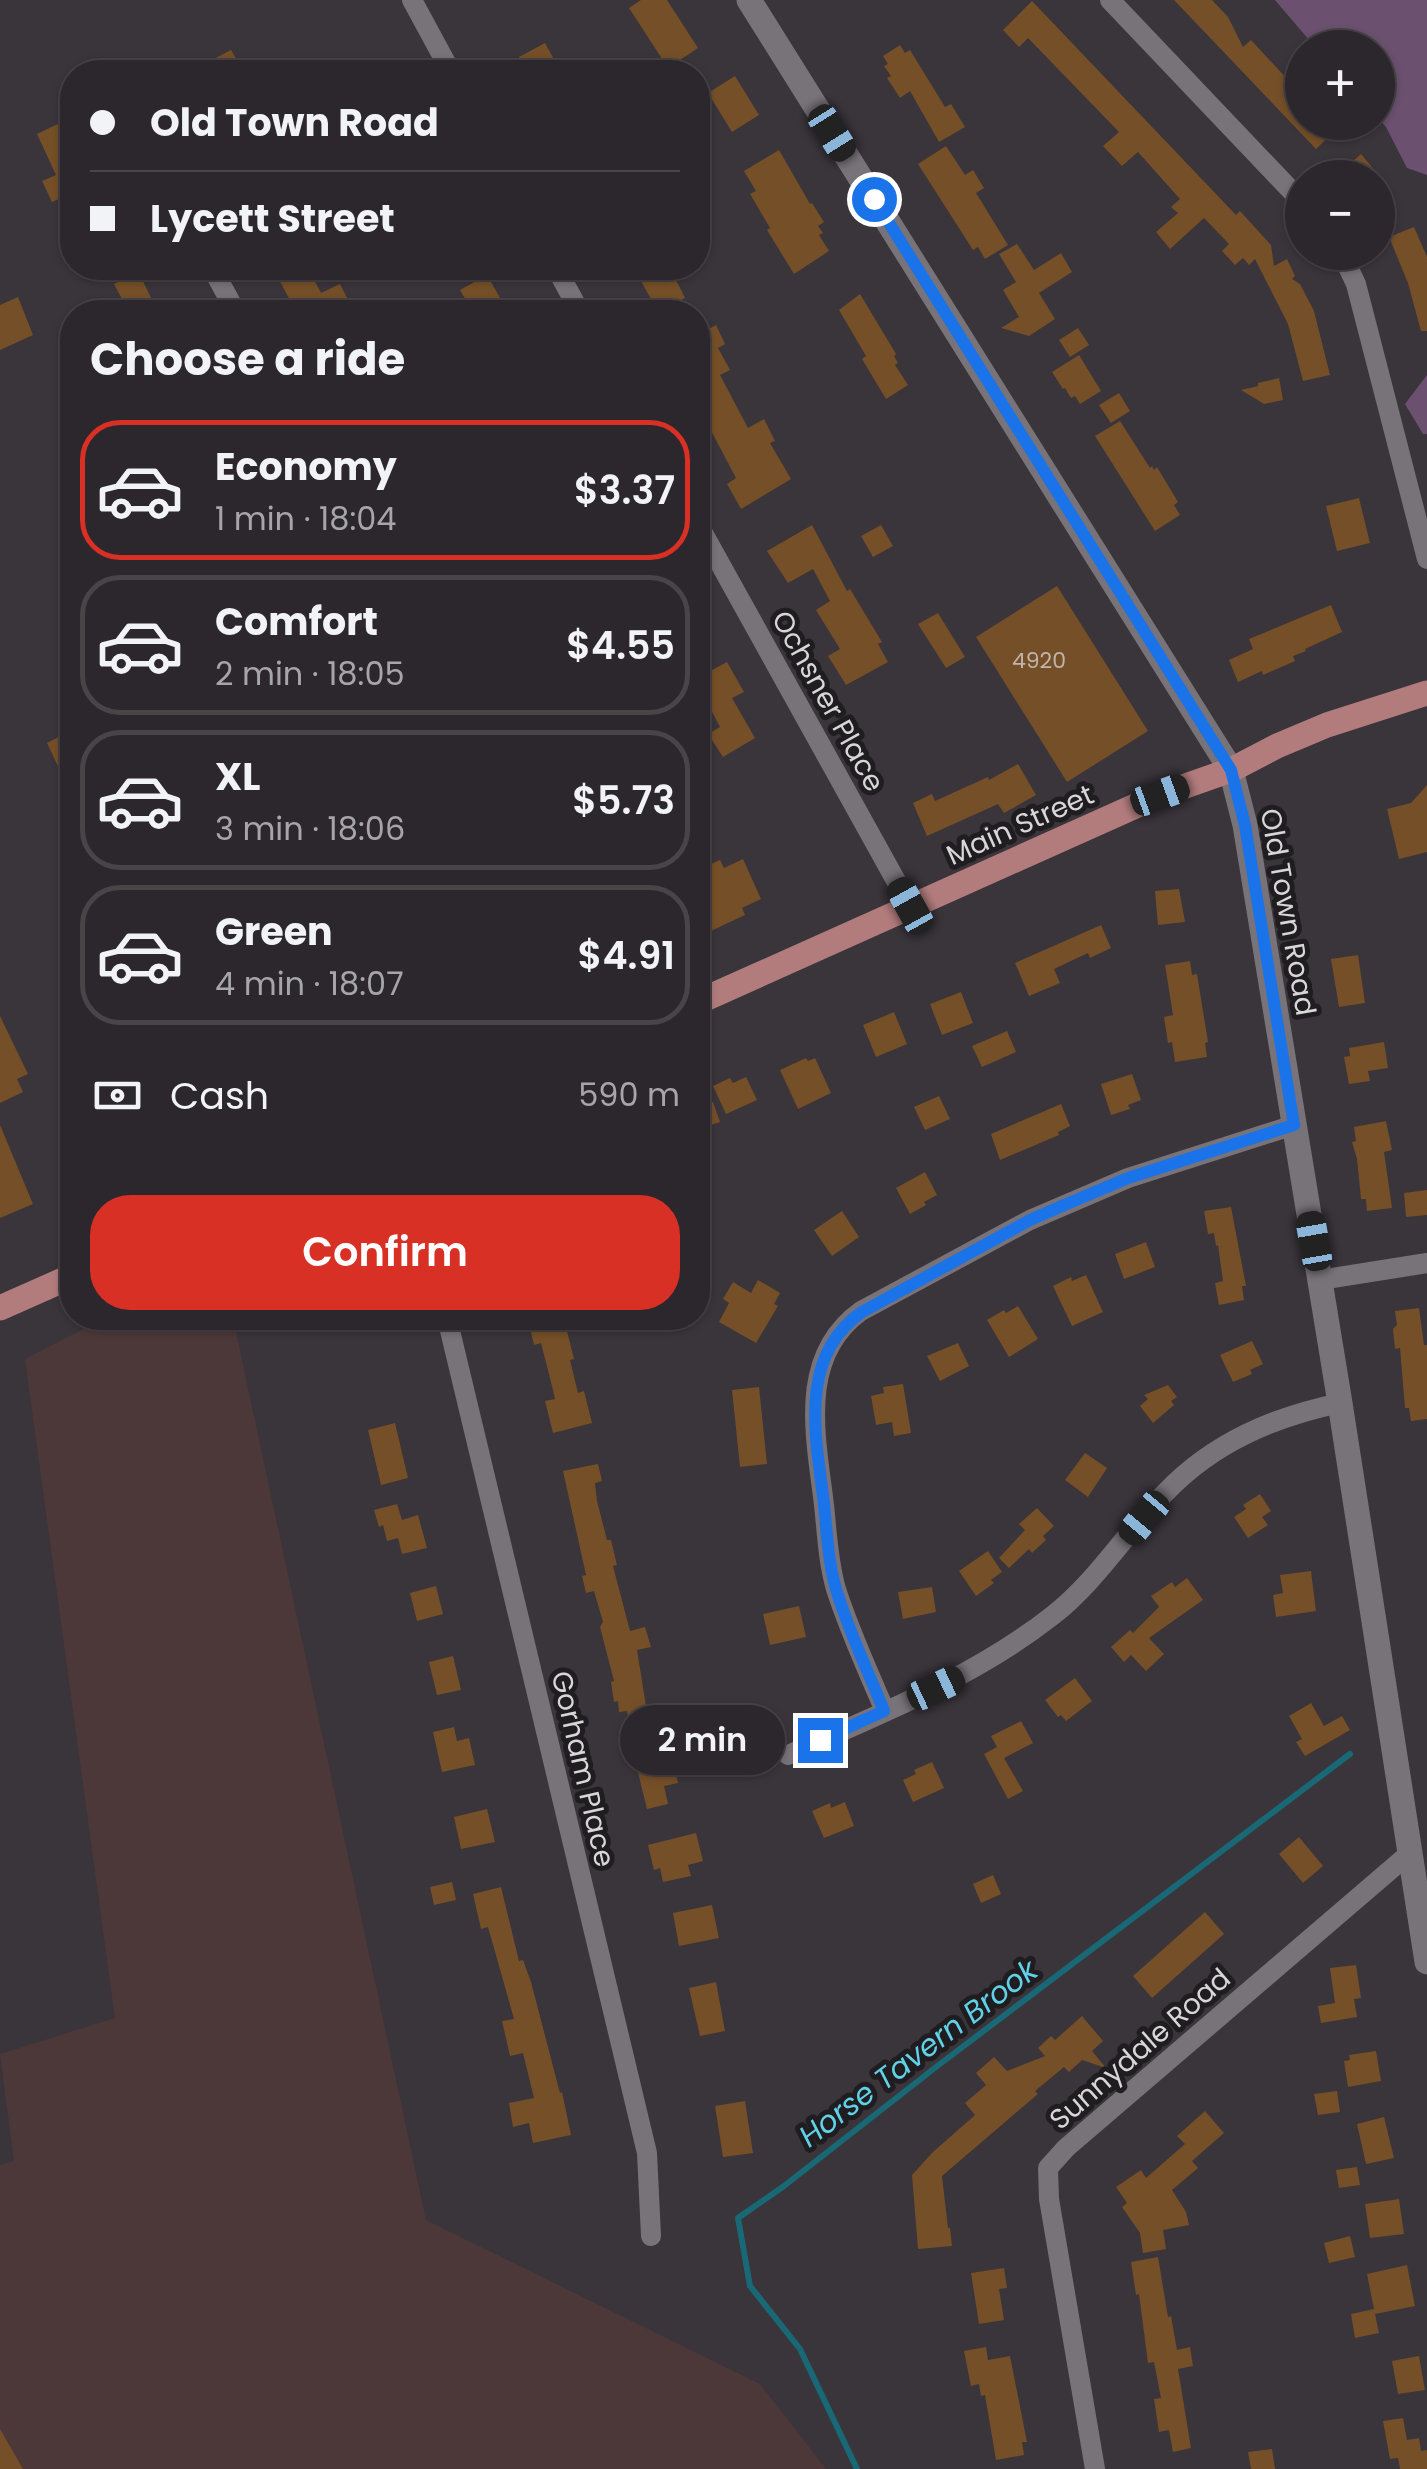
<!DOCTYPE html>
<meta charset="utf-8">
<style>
:root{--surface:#2c272c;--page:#342f34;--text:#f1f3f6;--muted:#a6a5a9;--line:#484448;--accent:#d93025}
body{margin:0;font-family:Poppins,sans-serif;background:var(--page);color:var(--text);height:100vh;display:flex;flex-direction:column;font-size:38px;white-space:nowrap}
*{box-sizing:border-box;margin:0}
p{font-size:32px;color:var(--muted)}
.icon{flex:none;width:55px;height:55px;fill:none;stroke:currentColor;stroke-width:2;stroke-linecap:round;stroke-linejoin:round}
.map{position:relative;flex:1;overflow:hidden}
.sheet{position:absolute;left:60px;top:300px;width:650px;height:1030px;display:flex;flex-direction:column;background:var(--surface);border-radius:40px;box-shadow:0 2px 8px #0004,0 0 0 2px var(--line)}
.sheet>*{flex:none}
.top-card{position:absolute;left:60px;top:60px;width:650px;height:220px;border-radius:40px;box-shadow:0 2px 8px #0004,0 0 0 2px var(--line);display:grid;align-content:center;height:220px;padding:0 30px;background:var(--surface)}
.fabs{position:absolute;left:1285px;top:30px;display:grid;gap:20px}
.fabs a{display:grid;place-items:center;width:110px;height:110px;border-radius:50%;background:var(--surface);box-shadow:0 2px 8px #0004,0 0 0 2px var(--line);font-size:50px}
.end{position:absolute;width:45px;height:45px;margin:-22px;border:12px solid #1a73e8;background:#fff;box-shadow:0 0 0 5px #fff}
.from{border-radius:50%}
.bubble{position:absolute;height:70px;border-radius:35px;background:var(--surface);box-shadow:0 2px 8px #0004,0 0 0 2px var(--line);font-size:32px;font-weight:600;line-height:70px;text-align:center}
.car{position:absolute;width:30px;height:60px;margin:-30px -15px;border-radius:12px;box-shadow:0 0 8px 2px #0007;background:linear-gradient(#222 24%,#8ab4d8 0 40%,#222 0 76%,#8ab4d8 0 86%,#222 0)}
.top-card b{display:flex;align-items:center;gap:35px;height:95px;font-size:38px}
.top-card b+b{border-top:2px solid var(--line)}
.top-card i{width:25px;height:25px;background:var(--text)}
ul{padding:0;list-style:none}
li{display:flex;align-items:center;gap:30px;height:140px;margin:0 20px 15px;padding:0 10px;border:5px solid var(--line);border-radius:40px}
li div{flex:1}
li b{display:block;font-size:38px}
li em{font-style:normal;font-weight:600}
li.selected{border-color:var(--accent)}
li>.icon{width:90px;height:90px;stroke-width:1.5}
h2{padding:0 30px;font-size:45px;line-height:120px}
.pay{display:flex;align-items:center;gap:25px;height:110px;padding:0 30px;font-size:38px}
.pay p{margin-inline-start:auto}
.primary-button{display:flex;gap:20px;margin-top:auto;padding:20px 30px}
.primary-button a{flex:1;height:115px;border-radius:40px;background:var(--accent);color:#fff;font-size:40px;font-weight:600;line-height:115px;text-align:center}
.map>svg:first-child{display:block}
.commercial{fill:#4d3839}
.green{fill:#6b5070}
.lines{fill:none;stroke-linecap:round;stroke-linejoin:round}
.stream{stroke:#196876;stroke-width:6}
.building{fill:#754f27}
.street{stroke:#787279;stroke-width:20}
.secondary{stroke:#787279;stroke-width:25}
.primary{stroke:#b27c7d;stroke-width:25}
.route{stroke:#1a73e8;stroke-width:12}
.labels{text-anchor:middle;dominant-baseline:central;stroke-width:10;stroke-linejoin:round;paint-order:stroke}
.number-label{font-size:22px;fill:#c0b4ad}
.street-label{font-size:28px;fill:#d9d6da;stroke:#1f1d20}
.water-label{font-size:30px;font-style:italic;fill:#61d1e7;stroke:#1f1d20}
</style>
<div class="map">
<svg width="1427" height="2469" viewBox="0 0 1427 2469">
<rect width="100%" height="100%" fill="#3a343b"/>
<path class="commercial" d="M 105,1318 L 233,1318 L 426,2220 L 760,2384 L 826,2469 L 0,2469 L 0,2165 L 14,2161 L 0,2054 L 115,2018 L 25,1359 Z"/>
<path class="green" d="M 1275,0 L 1427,0 L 1427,175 L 1407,168 L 1386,127 L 1378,118 L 1378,48 L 1315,47 Z
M 1427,375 L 1427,434 L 1423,434 L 1405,404 Z"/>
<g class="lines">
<path class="stream" d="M 857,2469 L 800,2349 L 750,2286 L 738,2218 L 784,2186 L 936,2067 L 1350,1754"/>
</g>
<path class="building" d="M 641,0 L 667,0 L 698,48 L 668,68 L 629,8 Z
M 1174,0 L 1212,0 L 1228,17 L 1243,47 L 1251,40 L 1302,95 L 1302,122 L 1344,122 L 1316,149 Z
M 1032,1 L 1236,215 L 1240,211 L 1271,245 L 1274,266 L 1287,259 L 1295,276 L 1292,279 L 1300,284 L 1314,311 L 1330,375 L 1303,381 L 1288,324 L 1255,259 L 1249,265 L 1243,258 L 1235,265 L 1222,251 L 1229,244 L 1204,218 L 1170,249 L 1156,232 L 1178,213 L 1171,207 L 1180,199 L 1138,152 L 1122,166 L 1103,146 L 1119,132 L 1028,38 L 1019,47 L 1003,30 Z
M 545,43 L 561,72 L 527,72 L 519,57 Z
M 900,45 L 905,53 L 910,50 L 945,107 L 951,104 L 965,127 L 939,142 L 910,91 L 900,98 L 887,78 L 891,76 L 884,66 L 888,64 L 883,56 Z
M 231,50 L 244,72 L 189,72 Z
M 735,76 L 759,115 L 732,132 L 708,93 Z
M 66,120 L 72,134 L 72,210 L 66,196 L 52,202 L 42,181 L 56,175 L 37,134 Z
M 946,146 L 965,175 L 973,170 L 984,188 L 976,193 L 1008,245 L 985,259 L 978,247 L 973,250 L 918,164 Z
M 779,150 L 810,204 L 812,203 L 824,222 L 818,226 L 823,233 L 819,235 L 829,251 L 794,274 L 767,230 L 770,228 L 750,194 L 756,191 L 744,171 Z
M 1361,154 L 1381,178 L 1334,178 Z
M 1414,227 L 1427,257 L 1427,331 L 1421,331 L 1408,283 L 1389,237 Z
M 1017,244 L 1034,270 L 1061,253 L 1072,272 L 1039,293 L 1055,319 L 1029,336 L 1001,328 L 1019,317 L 1003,290 L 1016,282 L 999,254 Z
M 273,268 L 308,268 L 321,293 L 340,284 L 351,306 L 339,312 L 284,312 L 294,308 Z
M 634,268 L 670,268 L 685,298 L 658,312 Z
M 138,271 L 154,304 L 138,312 L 129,312 L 114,284 Z
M 487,275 L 508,312 L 473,312 L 460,290 Z
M 860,294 L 896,354 L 894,356 L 898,363 L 895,365 L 908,385 L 886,399 L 862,359 L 866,356 L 839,310 Z
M 18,297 L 33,335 L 0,350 L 0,305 Z
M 716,325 L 725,344 L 718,348 L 730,370 L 720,375 L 748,428 L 764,419 L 775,441 L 770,443 L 791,479 L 741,509 L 727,484 L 736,478 L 698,406 L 698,335 Z
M 1078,328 L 1089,345 L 1070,357 L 1059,340 Z
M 1079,355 L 1101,391 L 1080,404 L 1075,396 L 1071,398 L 1065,388 L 1063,389 L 1052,372 Z
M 1279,378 L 1283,400 L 1264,404 L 1241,390 L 1258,386 L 1258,383 Z
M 1119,393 L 1130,411 L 1111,423 L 1099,405 Z
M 1120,421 L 1150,468 L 1152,466 L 1154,470 L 1157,467 L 1178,502 L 1174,505 L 1180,515 L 1155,531 L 1095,436 Z
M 1359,498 L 1370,543 L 1337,551 L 1326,506 Z
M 812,525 L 847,591 L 850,589 L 882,642 L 878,644 L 888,662 L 846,685 L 828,656 L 840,649 L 816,610 L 830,601 L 813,569 L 788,583 L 767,551 Z
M 881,525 L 893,546 L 873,557 L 861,536 Z
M 1057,586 L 1148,731 L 1067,782 L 976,637 Z
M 1331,605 L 1342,632 L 1305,649 L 1306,651 L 1293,656 L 1295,661 L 1263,675 L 1262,671 L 1238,682 L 1229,660 L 1253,649 L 1249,639 Z
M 938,613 L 965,657 L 946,668 L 918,624 Z
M 727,662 L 744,692 L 732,698 L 755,738 L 723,757 L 708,734 L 720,727 L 701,691 L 708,688 L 701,676 Z
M 72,730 L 72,796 L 47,743 Z
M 1018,764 L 1036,795 L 1004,813 L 998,804 L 927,836 L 913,803 L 932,794 L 935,801 L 988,777 L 989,780 Z
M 1427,785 L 1427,852 L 1399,859 L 1387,809 L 1411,803 Z
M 743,859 L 761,899 L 742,908 L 745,915 L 698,937 L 698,870 L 720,860 L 724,868 Z
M 1179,889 L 1185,922 L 1158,925 L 1155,891 Z
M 1101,925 L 1111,948 L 1090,958 L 1088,953 L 1054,969 L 1060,983 L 1029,996 L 1015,963 Z
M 1358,955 L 1365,1003 L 1339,1007 L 1331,959 Z
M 1190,961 L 1192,975 L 1197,974 L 1208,1042 L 1205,1043 L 1207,1057 L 1175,1062 L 1172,1042 L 1168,1043 L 1164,1017 L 1173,1015 L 1165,965 Z
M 961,992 L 973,1023 L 942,1035 L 930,1004 Z
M 894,1012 L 907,1044 L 876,1057 L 863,1025 Z
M 0,1016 L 28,1074 L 17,1079 L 23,1092 L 0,1103 Z
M 1007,1031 L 1016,1052 L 982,1067 L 972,1046 Z
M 1384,1042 L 1388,1068 L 1368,1071 L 1370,1081 L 1349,1084 L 1344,1057 L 1350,1056 L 1349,1048 Z
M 806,1058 L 808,1061 L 815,1058 L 831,1093 L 798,1109 L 780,1070 Z
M 1132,1074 L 1141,1100 L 1128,1105 L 1130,1109 L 1111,1115 L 1101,1084 Z
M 746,1077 L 757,1100 L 726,1114 L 713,1086 L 730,1078 L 733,1083 Z
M 939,1096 L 950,1119 L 925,1130 L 914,1107 Z
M 713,1102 L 720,1122 L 701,1128 L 698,1118 L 698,1108 Z
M 1061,1104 L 1070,1126 L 1058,1132 L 1059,1135 L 1000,1160 L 991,1134 Z
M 1386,1121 L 1392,1150 L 1384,1152 L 1392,1208 L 1367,1211 L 1366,1199 L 1361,1199 L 1357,1159 L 1352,1142 L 1356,1141 L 1354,1127 Z
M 0,1125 L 33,1204 L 0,1218 Z
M 925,1172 L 937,1195 L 924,1202 L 926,1205 L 910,1214 L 896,1188 Z
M 1427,1190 L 1427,1215 L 1406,1217 L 1404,1193 Z
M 1231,1207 L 1246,1286 L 1242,1286 L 1244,1300 L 1219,1305 L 1215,1283 L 1223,1281 L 1218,1245 L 1216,1246 L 1214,1233 L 1208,1234 L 1204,1211 Z
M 842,1211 L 859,1237 L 832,1256 L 814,1230 Z
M 1146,1242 L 1155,1267 L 1124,1279 L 1115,1254 Z
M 1086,1275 L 1103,1312 L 1072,1326 L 1053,1286 L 1071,1277 L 1072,1281 Z
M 758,1280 L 780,1293 L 774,1304 L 778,1306 L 756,1343 L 719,1322 L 729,1303 L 723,1299 L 733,1282 L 751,1293 Z
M 1018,1306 L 1038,1339 L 1009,1357 L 987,1320 L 1004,1310 L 1006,1313 Z
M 1419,1308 L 1424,1345 L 1427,1345 L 1427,1419 L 1411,1421 L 1409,1408 L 1405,1408 L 1400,1348 L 1395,1349 L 1393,1329 L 1397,1325 L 1395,1311 Z
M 564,1319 L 574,1359 L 570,1360 L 578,1393 L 584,1391 L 592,1423 L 553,1433 L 545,1401 L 555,1399 L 552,1386 L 541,1343 L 534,1345 L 530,1328 Z
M 1252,1341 L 1263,1364 L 1250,1370 L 1252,1374 L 1233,1382 L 1220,1355 Z
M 958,1343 L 969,1366 L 940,1381 L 927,1356 Z
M 903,1384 L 911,1433 L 894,1436 L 892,1422 L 876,1425 L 871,1396 L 884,1393 L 883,1387 Z
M 1168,1385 L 1177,1397 L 1171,1401 L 1174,1405 L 1153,1423 L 1140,1406 L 1148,1399 L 1144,1395 Z
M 759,1387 L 767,1464 L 740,1467 L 732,1390 Z
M 395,1423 L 408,1478 L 381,1485 L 368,1430 Z
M 1085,1453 L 1107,1468 L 1088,1497 L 1065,1480 Z
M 598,1464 L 602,1481 L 595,1483 L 597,1501 L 607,1540 L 611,1540 L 617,1565 L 613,1566 L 630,1631 L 645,1627 L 651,1647 L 637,1650 L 654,1756 L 671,1752 L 678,1783 L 664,1786 L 668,1804 L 647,1809 L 635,1760 L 627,1711 L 619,1712 L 618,1701 L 614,1702 L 611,1682 L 614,1681 L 600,1627 L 603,1622 L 594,1591 L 586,1593 L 582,1576 L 586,1575 L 563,1471 Z
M 1260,1494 L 1271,1511 L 1262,1517 L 1268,1525 L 1248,1538 L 1234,1517 L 1246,1509 L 1243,1505 Z
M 397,1504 L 402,1520 L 418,1515 L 427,1548 L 402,1554 L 398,1538 L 387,1541 L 383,1525 L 379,1527 L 374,1510 Z
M 1037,1508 L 1054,1526 L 1043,1536 L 1046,1540 L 1032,1553 L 1029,1549 L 1009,1568 L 999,1558 L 1025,1530 L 1019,1524 Z
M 988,1551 L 1002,1572 L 991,1580 L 994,1583 L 976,1596 L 959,1571 Z
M 1311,1571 L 1316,1611 L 1276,1617 L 1273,1595 L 1283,1593 L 1280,1575 Z
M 1187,1578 L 1203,1600 L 1149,1638 L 1164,1654 L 1146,1671 L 1131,1655 L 1124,1662 L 1111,1647 L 1130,1630 L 1133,1633 L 1159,1607 L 1151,1596 L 1172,1582 L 1175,1587 Z
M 436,1586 L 443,1614 L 417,1621 L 410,1593 Z
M 932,1587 L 936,1612 L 903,1619 L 898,1592 Z
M 799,1606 L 806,1637 L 770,1645 L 763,1614 Z
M 453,1656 L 461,1690 L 437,1695 L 429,1662 Z
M 1075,1678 L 1092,1701 L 1066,1721 L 1061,1715 L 1058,1717 L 1045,1700 Z
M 1311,1703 L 1324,1726 L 1342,1716 L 1350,1730 L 1305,1756 L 1296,1742 L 1302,1739 L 1289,1716 Z
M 1021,1721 L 1033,1743 L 1004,1758 L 1023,1791 L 1008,1799 L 984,1754 L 997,1747 L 991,1736 Z
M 454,1727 L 457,1741 L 469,1738 L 475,1765 L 442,1772 L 433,1732 Z
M 932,1762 L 944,1788 L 913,1802 L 903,1780 L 916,1774 L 914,1770 Z
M 845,1802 L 854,1826 L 824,1838 L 812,1811 L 830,1803 L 831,1808 Z
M 487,1809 L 495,1842 L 461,1849 L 454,1817 Z
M 696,1833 L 703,1861 L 688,1865 L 691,1876 L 663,1882 L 660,1868 L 654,1870 L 648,1845 Z
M 1299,1837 L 1323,1866 L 1303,1883 L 1279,1854 Z
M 993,1875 L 1001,1894 L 981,1903 L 973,1884 Z
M 452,1882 L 456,1900 L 434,1905 L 430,1887 Z
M 501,1887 L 519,1961 L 523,1960 L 531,1982 L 560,2093 L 562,2092 L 571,2135 L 533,2143 L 529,2123 L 513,2127 L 509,2103 L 534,2098 L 523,2053 L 510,2056 L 502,2021 L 514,2019 L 488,1927 L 481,1929 L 473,1894 Z
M 712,1905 L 719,1938 L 679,1946 L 673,1913 Z
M 1205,1912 L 1224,1934 L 1152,1998 L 1133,1976 Z
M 1356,1965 L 1361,1998 L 1354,1999 L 1357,2017 L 1321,2023 L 1318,2006 L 1335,2003 L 1330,1968 Z
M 716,1982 L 725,2031 L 700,2036 L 689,1988 Z
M 1082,2016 L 1103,2041 L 1092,2051 L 1106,2068 L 1082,2060 L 1069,2072 L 1064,2067 L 1035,2091 L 1038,2094 L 942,2176 L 948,2228 L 950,2228 L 952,2246 L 918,2249 L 912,2175 L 933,2152 L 975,2115 L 965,2103 L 986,2085 L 976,2073 L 994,2057 L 1007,2071 L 1045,2056 L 1038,2048 L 1051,2036 L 1055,2040 Z
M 1376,2051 L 1381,2081 L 1348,2087 L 1344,2061 L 1350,2060 L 1349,2055 Z
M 1337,2091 L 1340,2112 L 1318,2115 L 1314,2094 Z
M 745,2101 L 753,2153 L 723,2157 L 715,2106 Z
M 1205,2111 L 1224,2133 L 1192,2161 L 1198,2168 L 1172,2190 L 1186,2212 L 1189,2225 L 1163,2230 L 1166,2249 L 1143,2253 L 1140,2233 L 1122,2207 L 1127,2203 L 1116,2187 L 1141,2170 L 1146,2178 L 1185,2144 L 1177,2136 Z
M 1384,2117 L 1394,2158 L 1366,2164 L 1357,2124 Z
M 1357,2167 L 1360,2185 L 1339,2188 L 1336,2170 Z
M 1399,2199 L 1404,2234 L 1370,2238 L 1365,2204 Z
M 1350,2236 L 1355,2257 L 1329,2263 L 1324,2243 Z
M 1158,2257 L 1168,2317 L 1171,2316 L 1177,2350 L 1190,2347 L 1193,2366 L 1178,2369 L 1191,2448 L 1173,2452 L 1169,2430 L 1159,2432 L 1154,2399 L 1161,2398 L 1154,2362 L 1148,2363 L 1139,2294 L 1136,2295 L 1131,2262 Z
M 1407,2265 L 1415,2306 L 1375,2314 L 1379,2333 L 1355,2338 L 1351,2314 L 1374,2309 L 1367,2274 Z
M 1004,2268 L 1007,2288 L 999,2289 L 1004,2320 L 979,2324 L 971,2273 Z
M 986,2347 L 988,2360 L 1010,2356 L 1027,2442 L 1022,2442 L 1024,2455 L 996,2460 L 985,2395 L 981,2396 L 979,2384 L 971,2386 L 964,2351 Z
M 1419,2356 L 1425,2390 L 1398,2394 L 1392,2361 Z
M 1403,2418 L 1407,2440 L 1419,2438 L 1421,2451 L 1427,2450 L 1427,2469 L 1400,2469 L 1398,2458 L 1390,2459 L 1383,2421 Z
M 0,2429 L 23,2469 L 0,2469 Z
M 1272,2449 L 1275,2469 L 1251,2469 L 1248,2452 Z"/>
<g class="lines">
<path class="street" d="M 412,0 L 451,72
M 1110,0 L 1302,202
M 1341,252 L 1356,284 L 1427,559
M 212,268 L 236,312
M 556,268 L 580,312
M 698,524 L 910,906
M 1320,1280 L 1427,1263
M 447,1318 L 647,2153 L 651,2236
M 885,1711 C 868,1671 849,1630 836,1589 C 828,1562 827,1532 824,1505 C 816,1437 797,1357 861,1311 L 1030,1220 L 1128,1178 L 1294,1125
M 788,1755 C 879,1714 973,1678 1052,1616 C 1097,1581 1126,1532 1166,1492 C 1214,1442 1274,1417 1340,1403
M 1095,2469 L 1049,2199 L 1048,2168 L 1066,2148 L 1410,1853"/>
<path class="secondary" d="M 749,0 L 1231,770 L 1245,825 L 1340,1403 L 1427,1962"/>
<path class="primary" d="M 698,1002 L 1160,795 L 1231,770 L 1277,746 L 1327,725 L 1427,693
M 0,1308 L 72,1276"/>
</g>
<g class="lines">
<path class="route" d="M 820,1740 L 884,1711 C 868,1671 848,1630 836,1589 C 828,1562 827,1532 824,1504 C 816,1438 797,1357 862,1312 L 1030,1220 L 1062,1206 L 1128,1178 L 1294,1125 L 1245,825 L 1231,770 L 874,199"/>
</g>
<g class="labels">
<g class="number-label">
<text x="1039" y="660">4920</text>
</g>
<g class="street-label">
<text transform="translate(828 701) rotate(61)">Ochsner Place</text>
<text transform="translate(1020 825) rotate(-24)">Main Street</text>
<text transform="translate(1288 912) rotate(80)">Old Town Road</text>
<text transform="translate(583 1769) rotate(77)">Gorham Place</text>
<text transform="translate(1140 2049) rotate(-41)">Sunnydale Road</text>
</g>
<g class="water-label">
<text transform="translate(918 2053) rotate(-37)">Horse Tavern Brook</text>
</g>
</g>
</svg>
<div class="fabs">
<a>+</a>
<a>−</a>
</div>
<i class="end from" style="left:874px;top:199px"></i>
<i class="end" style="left:820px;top:1740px"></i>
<div class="bubble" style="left:620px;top:1705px;width:165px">2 min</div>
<i class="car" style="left:832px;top:133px;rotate:148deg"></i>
<i class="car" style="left:1160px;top:795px;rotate:70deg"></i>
<i class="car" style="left:910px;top:906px;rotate:331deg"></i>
<i class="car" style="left:1314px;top:1241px;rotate:350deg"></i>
<i class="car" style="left:1144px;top:1518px;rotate:220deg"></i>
<i class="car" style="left:936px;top:1688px;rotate:65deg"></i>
<div class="top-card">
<b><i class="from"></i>Old Town Road</b>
<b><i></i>Lycett Street</b>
</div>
<section class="sheet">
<h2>Choose a ride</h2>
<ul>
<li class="selected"><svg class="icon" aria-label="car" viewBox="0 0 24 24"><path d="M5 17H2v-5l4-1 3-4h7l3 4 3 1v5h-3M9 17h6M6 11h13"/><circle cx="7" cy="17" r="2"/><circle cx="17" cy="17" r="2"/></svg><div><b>Economy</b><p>1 min · 18:04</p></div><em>$3.37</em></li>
<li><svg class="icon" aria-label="car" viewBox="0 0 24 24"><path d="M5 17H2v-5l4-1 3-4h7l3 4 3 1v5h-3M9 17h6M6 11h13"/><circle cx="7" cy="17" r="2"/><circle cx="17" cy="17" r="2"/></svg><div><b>Comfort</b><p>2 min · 18:05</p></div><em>$4.55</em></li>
<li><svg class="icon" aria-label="car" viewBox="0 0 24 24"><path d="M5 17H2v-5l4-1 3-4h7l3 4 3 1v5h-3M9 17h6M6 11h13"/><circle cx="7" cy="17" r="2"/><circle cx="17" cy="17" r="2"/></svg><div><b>XL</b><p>3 min · 18:06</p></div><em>$5.73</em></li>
<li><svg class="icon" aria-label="car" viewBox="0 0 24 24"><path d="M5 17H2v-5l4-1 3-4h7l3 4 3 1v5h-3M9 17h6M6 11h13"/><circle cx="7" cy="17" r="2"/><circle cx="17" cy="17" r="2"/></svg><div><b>Green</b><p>4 min · 18:07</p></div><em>$4.91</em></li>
</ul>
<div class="pay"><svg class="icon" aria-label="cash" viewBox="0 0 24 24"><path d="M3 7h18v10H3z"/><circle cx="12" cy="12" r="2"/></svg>Cash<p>590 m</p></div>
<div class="primary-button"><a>Confirm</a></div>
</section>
</div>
